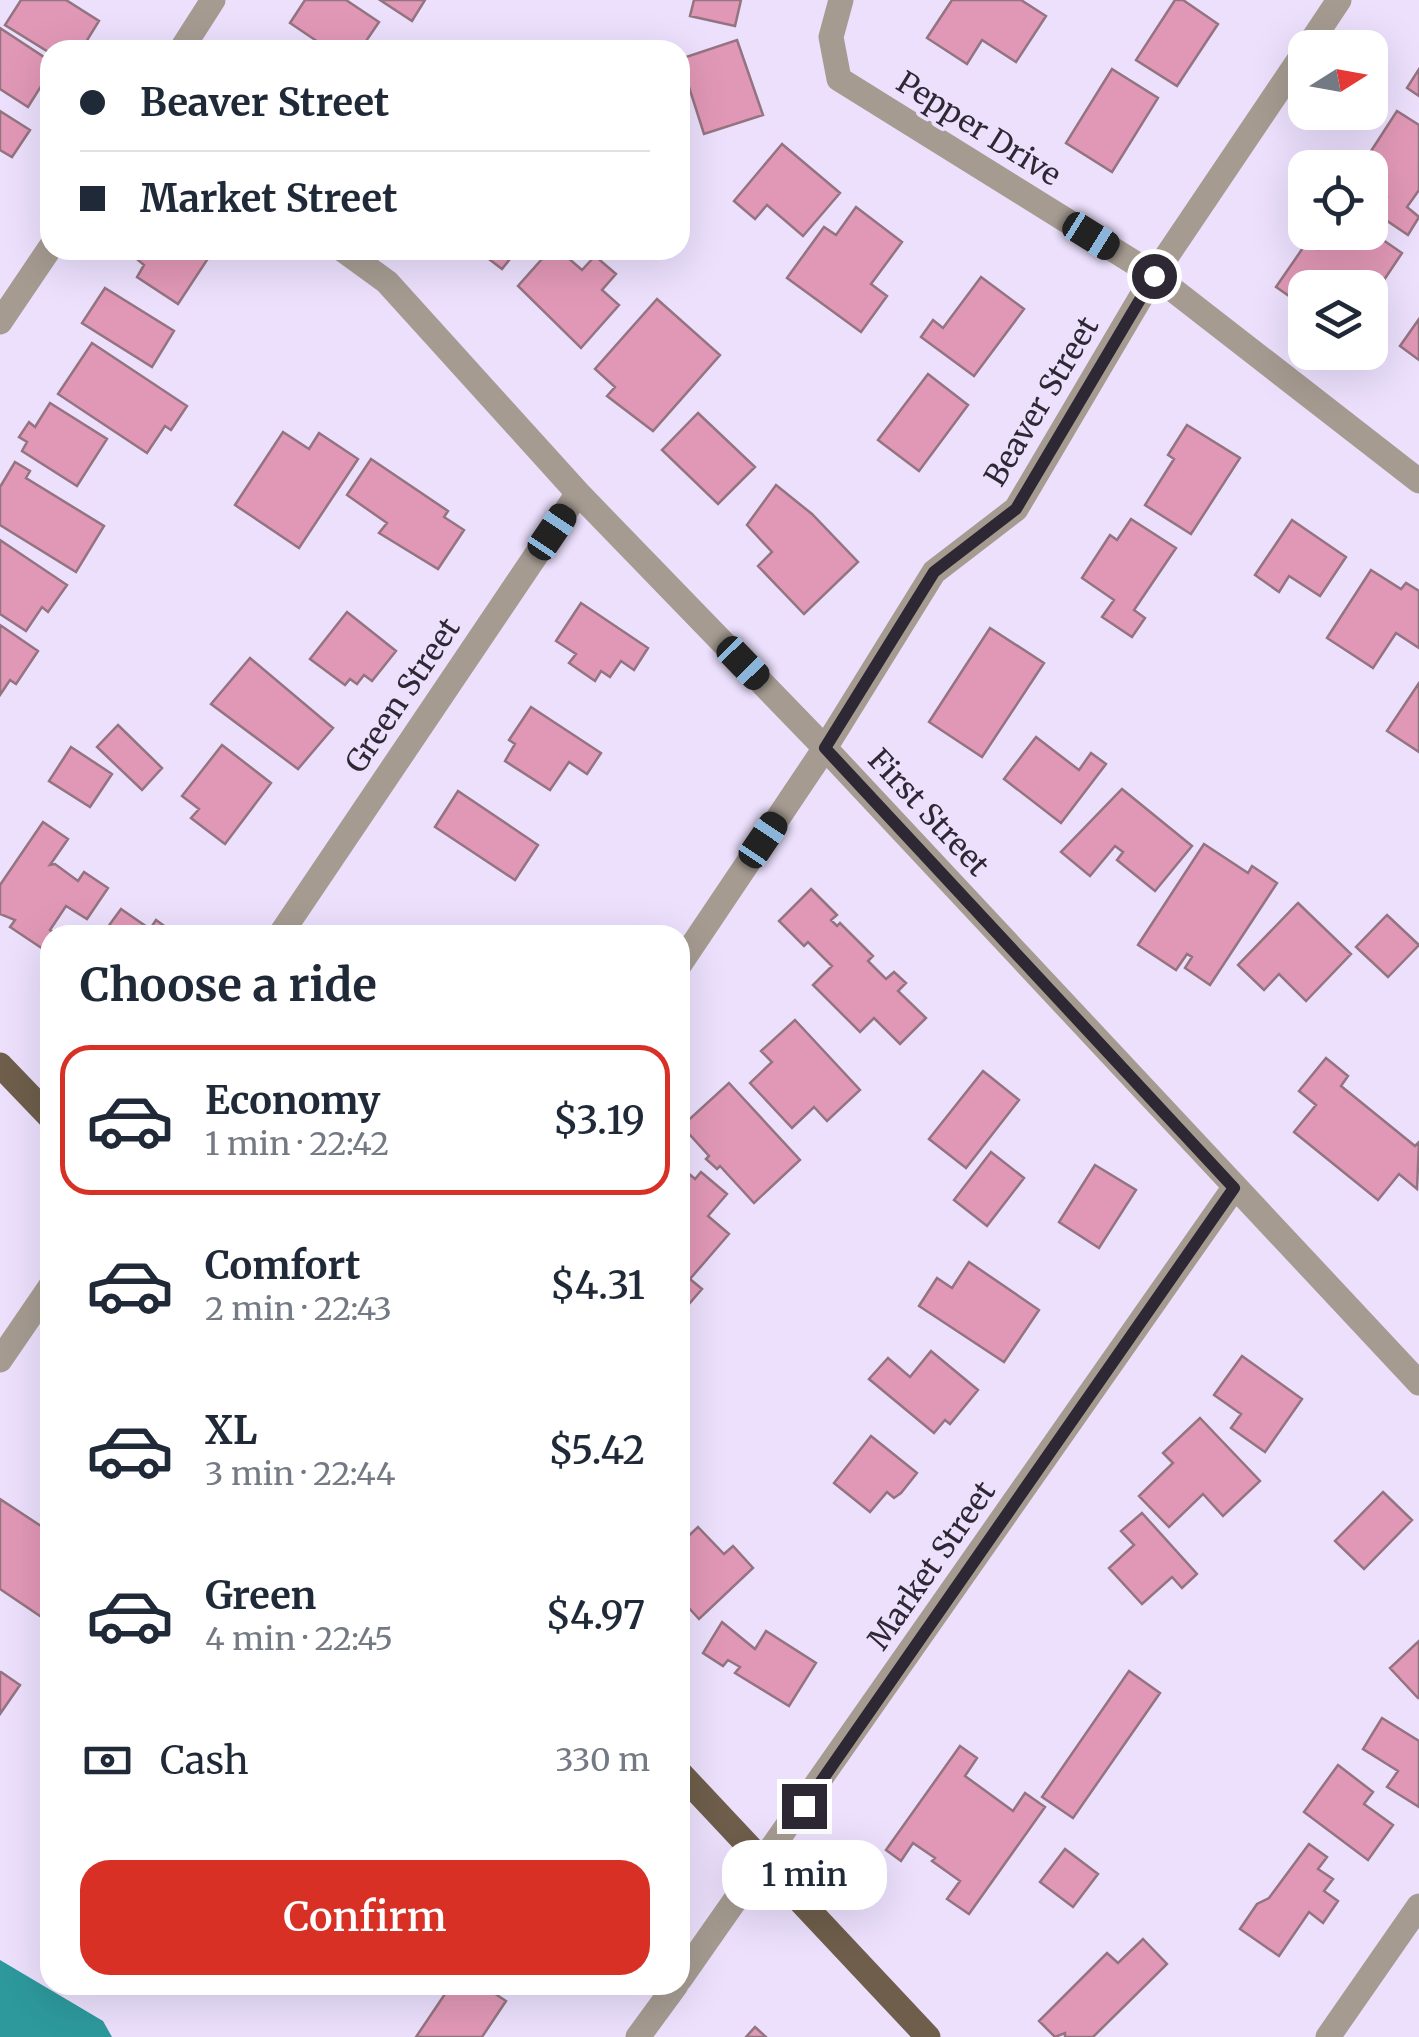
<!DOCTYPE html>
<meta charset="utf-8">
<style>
:root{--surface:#fff;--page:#f6f6f7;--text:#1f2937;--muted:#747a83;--line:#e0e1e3;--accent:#d93025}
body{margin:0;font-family:Merriweather,serif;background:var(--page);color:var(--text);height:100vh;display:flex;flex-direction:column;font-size:38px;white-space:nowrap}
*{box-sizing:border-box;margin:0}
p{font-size:32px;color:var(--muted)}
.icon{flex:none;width:55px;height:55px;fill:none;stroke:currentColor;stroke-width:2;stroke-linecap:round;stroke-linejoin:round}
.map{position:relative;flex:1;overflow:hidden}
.sheet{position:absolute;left:40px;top:925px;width:650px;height:1070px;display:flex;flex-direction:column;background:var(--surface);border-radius:30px;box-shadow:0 10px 40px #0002}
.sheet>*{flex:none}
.top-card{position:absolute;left:40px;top:40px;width:650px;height:220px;border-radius:30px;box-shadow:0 10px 40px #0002;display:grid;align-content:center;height:220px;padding:0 40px;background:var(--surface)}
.needle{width:65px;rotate:79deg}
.fabs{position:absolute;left:1288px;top:30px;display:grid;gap:20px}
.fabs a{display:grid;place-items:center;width:100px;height:100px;border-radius:20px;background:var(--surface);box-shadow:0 10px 40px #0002;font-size:50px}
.end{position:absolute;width:45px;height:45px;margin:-22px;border:12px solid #2d2833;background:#fff;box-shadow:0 0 0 5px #fff}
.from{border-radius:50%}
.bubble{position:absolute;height:70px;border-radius:30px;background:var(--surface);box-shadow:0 10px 40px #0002;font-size:32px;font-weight:600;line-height:70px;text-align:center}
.car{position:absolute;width:30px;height:60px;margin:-30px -15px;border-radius:12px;box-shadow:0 0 8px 2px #0007;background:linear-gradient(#222 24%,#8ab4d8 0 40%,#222 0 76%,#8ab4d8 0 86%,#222 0)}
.top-card b{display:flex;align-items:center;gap:35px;height:95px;font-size:38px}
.top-card b+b{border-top:2px solid var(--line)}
.top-card i{width:25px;height:25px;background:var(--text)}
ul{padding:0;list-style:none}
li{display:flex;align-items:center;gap:30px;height:150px;margin:0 20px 15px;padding:0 20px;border:5px solid transparent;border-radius:30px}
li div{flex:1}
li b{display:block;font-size:38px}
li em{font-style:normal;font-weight:600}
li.selected{border-color:var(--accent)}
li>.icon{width:90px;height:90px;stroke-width:1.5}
h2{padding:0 40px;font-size:45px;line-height:120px}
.pay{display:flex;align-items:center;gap:25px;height:110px;padding:0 40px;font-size:38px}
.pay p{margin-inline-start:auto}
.primary-button{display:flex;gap:20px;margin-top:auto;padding:20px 40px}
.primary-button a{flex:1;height:115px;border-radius:30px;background:var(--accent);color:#fff;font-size:40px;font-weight:600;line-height:115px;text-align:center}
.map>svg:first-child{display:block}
.water{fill:#2d999d}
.building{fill:#e198b6;stroke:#937480;stroke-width:2.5}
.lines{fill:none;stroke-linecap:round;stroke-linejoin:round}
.street{stroke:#a59b91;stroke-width:25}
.primary{stroke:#6e5e4b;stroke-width:25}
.route{stroke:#2d2833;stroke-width:12}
.labels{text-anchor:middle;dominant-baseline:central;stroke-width:8;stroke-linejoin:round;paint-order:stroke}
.street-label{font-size:30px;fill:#2d2833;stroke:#ece0fd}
</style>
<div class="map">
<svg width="1419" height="2037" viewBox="0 0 1419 2037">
<rect width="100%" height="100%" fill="#ece0fd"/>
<path class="water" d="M 0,1960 L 103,2021 L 112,2037 L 0,2037 Z"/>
<path class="building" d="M 21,0 L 66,0 L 99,21 L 81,50 L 50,53 L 5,25 Z
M 305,0 L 346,0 L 379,22 L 360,50 L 330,50 L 290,23 Z
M 380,0 L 425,0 L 412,21 Z
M 694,0 L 741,0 L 735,26 L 690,16 Z
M 952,0 L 1021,0 L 1046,16 L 1016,62 L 982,40 L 967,64 L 927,38 Z
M 1175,0 L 1183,0 L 1218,24 L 1177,86 L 1136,60 Z
M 0,28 L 50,61 L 50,72 L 28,107 L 0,89 Z
M 737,40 L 763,115 L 704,134 L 680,59 Z
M 1112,69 L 1158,98 L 1112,172 L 1066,143 Z
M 1419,69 L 1419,96 L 1407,88 Z
M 0,111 L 30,130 L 12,157 L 0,150 Z
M 1397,111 L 1419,125 L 1419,190 L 1407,207 L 1419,217 L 1408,235 L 1377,214 L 1387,197 L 1370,186 L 1370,168 L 1360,168 Z
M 782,144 L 840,193 L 803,236 L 767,205 L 755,219 L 734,201 Z
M 856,207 L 902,242 L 871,284 L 887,296 L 861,332 L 787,278 L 824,227 L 836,235 Z
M 1370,231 L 1402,253 L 1372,298 L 1370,288 L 1305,288 L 1305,307 L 1276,287 L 1307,242 L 1318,249 L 1329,232 Z
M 144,250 L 191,250 L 207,260 L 178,304 L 137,277 L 144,265 L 138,260 Z
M 477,250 L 517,250 L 502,269 Z
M 550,250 L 559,250 L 582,270 L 595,256 L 616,274 L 602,290 L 619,305 L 581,348 L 518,286 Z
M 981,277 L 1024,309 L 974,376 L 921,337 L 933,320 L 943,328 Z
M 105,288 L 174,331 L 152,367 L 82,323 Z
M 657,299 L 720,355 L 653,431 L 607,396 L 615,387 L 595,369 Z
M 1419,319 L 1419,360 L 1400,346 Z
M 92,343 L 187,406 L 171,430 L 165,426 L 147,453 L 58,394 Z
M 928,374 L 968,405 L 919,471 L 878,440 Z
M 50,403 L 107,439 L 77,486 L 22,451 L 27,442 L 19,437 L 29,422 L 35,427 Z
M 698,413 L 755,467 L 718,504 L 662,450 Z
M 1187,425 L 1240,458 L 1191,534 L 1145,505 L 1174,459 L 1168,455 Z
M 283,432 L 309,449 L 319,433 L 358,459 L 299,548 L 235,505 Z
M 371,459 L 448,511 L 444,517 L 464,530 L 438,569 L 379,533 L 387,523 L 347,495 Z
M 15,462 L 30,471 L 26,478 L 104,526 L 76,572 L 0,525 L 0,487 Z
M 776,485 L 812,514 L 858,562 L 804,614 L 758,566 L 772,552 L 747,525 Z
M 1131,519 L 1176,548 L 1134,610 L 1145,618 L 1132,637 L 1102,617 L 1114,600 L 1082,578 L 1110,535 L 1117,540 Z
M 1292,520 L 1346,557 L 1320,596 L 1289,576 L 1279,592 L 1255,575 Z
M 0,540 L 67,585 L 48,612 L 42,607 L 26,631 L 0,614 Z
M 1371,570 L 1401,589 L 1406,583 L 1419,591 L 1419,648 L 1396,633 L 1373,668 L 1327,638 Z
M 581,603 L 648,648 L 634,670 L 621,661 L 610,677 L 601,671 L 595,681 L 569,663 L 576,654 L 556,641 Z
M 347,612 L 396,651 L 372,681 L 364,675 L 357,684 L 350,679 L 345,685 L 310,659 Z
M 0,625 L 38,651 L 16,684 L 10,680 L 0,695 Z
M 990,628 L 1044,663 L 982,757 L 929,722 Z
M 250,658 L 333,728 L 298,769 L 211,704 Z
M 1419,683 L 1419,752 L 1387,731 Z
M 531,707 L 601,753 L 587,774 L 569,762 L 550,790 L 505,761 L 515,744 L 509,740 Z
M 118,725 L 162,768 L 142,790 L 97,747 Z
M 1036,737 L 1079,770 L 1091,753 L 1106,764 L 1061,823 L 1004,779 Z
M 222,745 L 271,783 L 225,844 L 191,818 L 199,809 L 182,796 Z
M 71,747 L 112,774 L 90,807 L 49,781 Z
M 1122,789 L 1192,846 L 1155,891 L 1117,860 L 1123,852 L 1115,846 L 1090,876 L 1061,852 Z
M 458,791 L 538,845 L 515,880 L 435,827 Z
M 43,822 L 68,839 L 50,865 L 55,864 L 78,881 L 84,872 L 108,888 L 87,919 L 66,906 L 50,930 L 57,935 L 50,935 L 49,953 L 10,927 L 15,920 L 0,914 L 0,885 Z
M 1204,844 L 1248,873 L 1252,866 L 1277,883 L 1210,985 L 1185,968 L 1192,957 L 1187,954 L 1176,970 L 1138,945 Z
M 811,889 L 837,915 L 831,920 L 837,926 L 840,923 L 873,956 L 868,961 L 886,979 L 894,972 L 906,983 L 898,991 L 926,1018 L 900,1044 L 874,1018 L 860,1032 L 813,985 L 832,966 L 808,942 L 804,946 L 779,921 Z
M 1298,903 L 1351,954 L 1306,1001 L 1279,974 L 1264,990 L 1238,965 Z
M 121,909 L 150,929 L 156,920 L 177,935 L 102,935 Z
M 1387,915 L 1419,945 L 1388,977 L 1356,947 Z
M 795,1020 L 860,1090 L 827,1121 L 814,1107 L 792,1128 L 750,1083 L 772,1062 L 761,1051 Z
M 1326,1058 L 1348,1076 L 1341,1086 L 1415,1146 L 1419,1142 L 1417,1189 L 1399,1174 L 1378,1200 L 1294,1132 L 1316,1105 L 1299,1091 Z
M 983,1071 L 1019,1100 L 966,1168 L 929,1139 Z
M 729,1083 L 800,1160 L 754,1203 L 720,1166 L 717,1169 L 706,1159 L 709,1156 L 682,1126 Z
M 991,1152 L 1024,1178 L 987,1226 L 954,1200 Z
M 1095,1165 L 1136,1190 L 1099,1248 L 1059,1222 Z
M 680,1166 L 695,1179 L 701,1172 L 727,1194 L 708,1216 L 729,1234 L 690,1279 L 702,1289 L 683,1311 Z
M 969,1262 L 1039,1310 L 1004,1362 L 919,1306 L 937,1278 L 952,1288 Z
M 931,1351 L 978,1390 L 950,1424 L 945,1420 L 934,1433 L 869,1379 L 888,1358 L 910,1377 Z
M 1242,1356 L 1302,1399 L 1265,1452 L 1231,1428 L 1241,1414 L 1214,1395 Z
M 1200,1418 L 1260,1481 L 1223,1516 L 1203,1494 L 1169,1527 L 1139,1496 L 1173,1463 L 1163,1453 Z
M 871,1436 L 917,1473 L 901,1493 L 894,1498 L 887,1492 L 870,1512 L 834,1483 Z
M 1383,1492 L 1412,1520 L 1364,1569 L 1335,1541 Z
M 0,1499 L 50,1532 L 50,1556 L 45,1564 L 50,1567 L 50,1608 L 43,1618 L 0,1589 Z
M 1142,1513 L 1197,1574 L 1182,1588 L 1172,1577 L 1142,1604 L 1109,1568 L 1134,1545 L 1121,1531 Z
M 698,1527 L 724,1554 L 733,1546 L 753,1568 L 699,1619 L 688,1607 L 680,1615 L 680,1562 L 687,1555 L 680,1544 Z
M 722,1622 L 755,1649 L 766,1631 L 816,1663 L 789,1706 L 735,1673 L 740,1667 L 728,1660 L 723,1666 L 703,1653 Z
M 1419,1641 L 1419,1697 L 1418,1698 L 1390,1668 Z
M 1129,1671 L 1160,1693 L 1073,1818 L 1042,1797 Z
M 1,1672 L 20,1685 L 0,1714 L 0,1673 Z
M 1382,1718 L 1419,1741 L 1419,1807 L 1387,1787 L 1398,1771 L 1363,1749 Z
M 960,1746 L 977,1758 L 965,1776 L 1013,1811 L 1025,1793 L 1045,1807 L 969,1914 L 947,1899 L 960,1881 L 932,1861 L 935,1858 L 913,1843 L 901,1861 L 886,1850 Z
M 1338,1765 L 1373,1792 L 1364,1804 L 1393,1825 L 1368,1860 L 1304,1812 Z
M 1309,1844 L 1327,1857 L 1318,1869 L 1333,1879 L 1324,1891 L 1338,1901 L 1323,1923 L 1309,1912 L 1279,1956 L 1240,1929 L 1257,1904 L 1269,1898 Z
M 1065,1849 L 1098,1874 L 1073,1907 L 1040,1882 Z
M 1143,1939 L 1167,1964 L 1093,2037 L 1065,2037 L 1065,2033 L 1055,2037 L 1039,2021 L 1107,1953 L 1118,1963 Z
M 451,1985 L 482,1985 L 506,2001 L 482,2037 L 416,2037 Z
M 755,2027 L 766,2037 L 746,2037 Z"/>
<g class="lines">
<path class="street" d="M 841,0 L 831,37 L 839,79 L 1154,275 L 1419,481
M 1307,48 L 1339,0
M 181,50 L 213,0
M 343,250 L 387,282 L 578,493 L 825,748 L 1419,1383
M 0,322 L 50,248
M 280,935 L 578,493
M 680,964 L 825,748 L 934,572 L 1016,509 L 1154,275 L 1305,51
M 0,1360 L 50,1287
M 680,1979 L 1234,1188
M 638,2037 L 676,1985
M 1328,2037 L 1419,1906"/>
<path class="primary" d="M 0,1065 L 50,1117
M 680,1773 L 928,2037"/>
</g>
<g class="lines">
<path class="route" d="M 804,1806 L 1234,1188 L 825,748 L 934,572 L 1016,509 L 1154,276"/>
</g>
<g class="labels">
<g class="street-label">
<text transform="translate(979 128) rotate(32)">Pepper Drive</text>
<text transform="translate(1041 401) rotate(-59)">Beaver Street</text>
<text transform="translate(402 695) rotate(-56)">Green Street</text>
<text transform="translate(929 812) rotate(47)">First Street</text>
<text transform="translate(931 1565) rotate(-55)">Market Street</text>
</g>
</g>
</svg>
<div class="fabs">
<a><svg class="needle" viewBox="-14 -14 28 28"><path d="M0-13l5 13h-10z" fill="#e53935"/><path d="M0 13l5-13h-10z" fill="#747a83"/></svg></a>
<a><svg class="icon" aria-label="locate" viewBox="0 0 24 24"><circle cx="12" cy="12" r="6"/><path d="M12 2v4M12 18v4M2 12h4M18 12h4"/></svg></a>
<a><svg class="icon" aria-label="layers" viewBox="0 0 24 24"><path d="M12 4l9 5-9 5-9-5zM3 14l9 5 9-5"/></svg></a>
</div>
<i class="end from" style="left:1154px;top:276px"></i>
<i class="end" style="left:804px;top:1806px"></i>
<div class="bubble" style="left:722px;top:1840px;width:165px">1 min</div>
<i class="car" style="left:1091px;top:236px;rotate:122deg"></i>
<i class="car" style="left:552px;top:532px;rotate:34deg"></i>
<i class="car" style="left:743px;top:663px;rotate:136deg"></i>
<i class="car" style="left:763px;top:840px;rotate:34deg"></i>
<div class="top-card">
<b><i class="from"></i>Beaver Street</b>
<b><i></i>Market Street</b>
</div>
<section class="sheet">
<h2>Choose a ride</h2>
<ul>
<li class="selected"><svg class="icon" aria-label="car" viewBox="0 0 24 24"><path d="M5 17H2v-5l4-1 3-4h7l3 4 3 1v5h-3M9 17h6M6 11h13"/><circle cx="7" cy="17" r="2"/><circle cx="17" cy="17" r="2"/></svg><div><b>Economy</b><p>1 min · 22:42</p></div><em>$3.19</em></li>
<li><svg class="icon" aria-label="car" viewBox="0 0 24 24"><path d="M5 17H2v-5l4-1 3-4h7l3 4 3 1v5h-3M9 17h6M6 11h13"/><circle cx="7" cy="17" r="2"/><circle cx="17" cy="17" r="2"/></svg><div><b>Comfort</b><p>2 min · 22:43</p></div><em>$4.31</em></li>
<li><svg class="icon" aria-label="car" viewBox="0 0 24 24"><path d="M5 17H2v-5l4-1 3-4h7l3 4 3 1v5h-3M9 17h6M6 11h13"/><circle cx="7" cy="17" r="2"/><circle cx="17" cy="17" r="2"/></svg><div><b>XL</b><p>3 min · 22:44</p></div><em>$5.42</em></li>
<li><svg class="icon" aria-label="car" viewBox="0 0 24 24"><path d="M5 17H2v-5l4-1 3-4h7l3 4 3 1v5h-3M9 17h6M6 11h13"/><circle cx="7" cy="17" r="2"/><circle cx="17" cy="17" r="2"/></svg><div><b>Green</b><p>4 min · 22:45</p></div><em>$4.97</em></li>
</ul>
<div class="pay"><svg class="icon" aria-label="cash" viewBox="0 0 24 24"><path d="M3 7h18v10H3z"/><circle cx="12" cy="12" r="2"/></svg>Cash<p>330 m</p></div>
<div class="primary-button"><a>Confirm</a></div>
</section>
</div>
